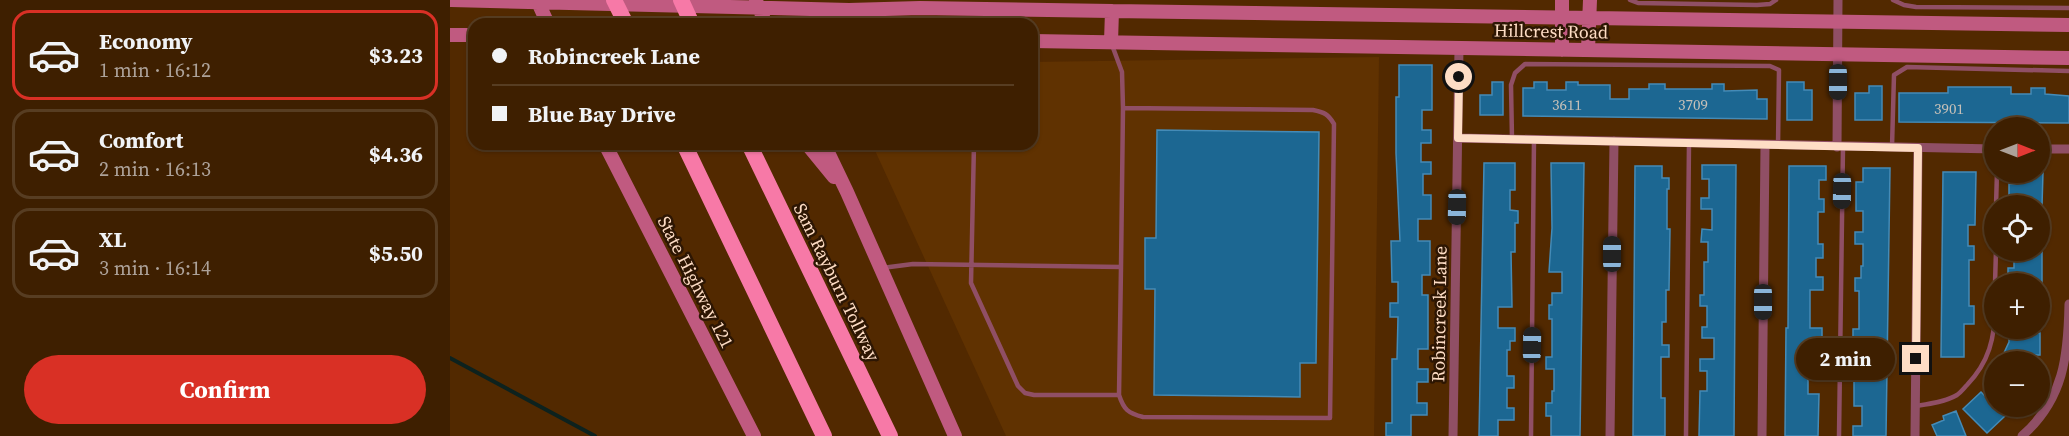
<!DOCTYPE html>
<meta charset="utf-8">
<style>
:root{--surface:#3e1f00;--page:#492c0f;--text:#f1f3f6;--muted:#ada299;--line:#573d22;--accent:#d93025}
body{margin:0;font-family:"Source Serif 4",serif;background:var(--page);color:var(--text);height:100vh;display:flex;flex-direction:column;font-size:22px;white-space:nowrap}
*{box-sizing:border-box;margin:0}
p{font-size:20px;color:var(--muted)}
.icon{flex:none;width:33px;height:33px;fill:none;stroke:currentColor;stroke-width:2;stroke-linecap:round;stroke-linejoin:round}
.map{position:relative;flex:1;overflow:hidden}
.sheet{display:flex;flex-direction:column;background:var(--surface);width:450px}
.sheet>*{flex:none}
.banner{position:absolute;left:18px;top:18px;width:570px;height:132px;border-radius:18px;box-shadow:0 2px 4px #0004,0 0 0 2px var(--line);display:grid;align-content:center;height:132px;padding:0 24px;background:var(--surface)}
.needle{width:39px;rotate:90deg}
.buttons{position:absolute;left:1534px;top:117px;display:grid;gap:12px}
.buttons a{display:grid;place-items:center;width:66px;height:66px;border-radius:50%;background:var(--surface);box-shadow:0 2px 4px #0004,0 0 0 2px var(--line);font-size:30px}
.end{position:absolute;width:27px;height:27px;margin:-14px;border:8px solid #feddc5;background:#111;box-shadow:0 0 0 3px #111}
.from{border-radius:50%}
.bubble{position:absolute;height:42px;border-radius:21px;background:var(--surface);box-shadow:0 2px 4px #0004,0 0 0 2px var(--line);font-size:20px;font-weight:700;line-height:42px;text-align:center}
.car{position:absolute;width:18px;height:36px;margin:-18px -9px;border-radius:8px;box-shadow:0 0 4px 2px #0007;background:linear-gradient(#222 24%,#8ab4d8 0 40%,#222 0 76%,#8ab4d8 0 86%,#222 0)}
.banner b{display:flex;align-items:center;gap:21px;height:57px;font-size:22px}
.banner b+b{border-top:2px solid var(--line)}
.banner i{width:15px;height:15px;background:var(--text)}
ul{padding:10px 0 0;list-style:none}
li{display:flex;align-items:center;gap:18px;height:90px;margin:0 12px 9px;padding:0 12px;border:3px solid var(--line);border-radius:18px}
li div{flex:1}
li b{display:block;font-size:22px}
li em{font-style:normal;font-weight:700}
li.active{border-color:var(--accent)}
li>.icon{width:54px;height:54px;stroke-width:1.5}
.cta{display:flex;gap:12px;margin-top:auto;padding:12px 24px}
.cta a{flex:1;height:69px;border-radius:36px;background:var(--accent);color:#fff;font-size:24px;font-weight:700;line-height:69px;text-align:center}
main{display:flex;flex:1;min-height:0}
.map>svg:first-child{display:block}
.built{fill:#603201}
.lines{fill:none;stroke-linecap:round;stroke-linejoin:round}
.stream{stroke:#0d221e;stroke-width:4}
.building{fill:#1c6792;stroke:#448bb7;stroke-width:1.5}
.lane{stroke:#904f65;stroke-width:4.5}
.street{stroke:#904f65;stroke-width:9}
.secondary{stroke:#c05a80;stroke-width:14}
.highway{stroke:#f779a7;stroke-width:16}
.highway-bridge{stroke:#f779a7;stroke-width:16}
.route{stroke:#feddc5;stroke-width:8}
.labels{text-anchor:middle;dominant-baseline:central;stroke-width:5;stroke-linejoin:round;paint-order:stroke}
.number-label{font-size:15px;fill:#c6c0b8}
.street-label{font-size:18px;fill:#feddc5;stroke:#2d1603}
</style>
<main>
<section class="sheet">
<ul>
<li class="active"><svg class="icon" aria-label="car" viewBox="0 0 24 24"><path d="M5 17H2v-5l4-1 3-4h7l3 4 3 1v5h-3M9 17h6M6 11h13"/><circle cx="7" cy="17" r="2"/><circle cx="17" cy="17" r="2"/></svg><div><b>Economy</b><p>1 min · 16:12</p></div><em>$3.23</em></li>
<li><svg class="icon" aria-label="car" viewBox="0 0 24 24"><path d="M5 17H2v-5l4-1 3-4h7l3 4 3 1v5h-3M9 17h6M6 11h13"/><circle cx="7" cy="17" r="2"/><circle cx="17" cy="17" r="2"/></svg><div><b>Comfort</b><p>2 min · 16:13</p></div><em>$4.36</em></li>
<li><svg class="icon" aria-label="car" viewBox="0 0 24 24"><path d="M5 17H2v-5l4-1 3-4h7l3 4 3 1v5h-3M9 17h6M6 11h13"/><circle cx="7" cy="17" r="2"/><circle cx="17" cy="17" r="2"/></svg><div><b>XL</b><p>3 min · 16:14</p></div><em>$5.50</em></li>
</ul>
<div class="cta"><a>Confirm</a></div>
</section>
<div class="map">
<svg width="1619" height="436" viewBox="0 0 1619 436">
<rect width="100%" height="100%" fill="#522900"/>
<path class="built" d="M 929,57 L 924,436 L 556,436 L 422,144 L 582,144 L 582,62 Z"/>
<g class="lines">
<path class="stream" d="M 0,358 L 145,436"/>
</g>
<path class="building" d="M 949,65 L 982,65 L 982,110 L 972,110 L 972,130 L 981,130 L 981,143 L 971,143 L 971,162 L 981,162 L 981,174 L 973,174 L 973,195 L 981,195 L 981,219 L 968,219 L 968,241 L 980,241 L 980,275 L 972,275 L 972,295 L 978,295 L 978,349 L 968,349 L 968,369 L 978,369 L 978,382 L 967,382 L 967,403 L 977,403 L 977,415 L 961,415 L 961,436 L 936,436 L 936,423 L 942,423 L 942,359 L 947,359 L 948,317 L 940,317 L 940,303 L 948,303 L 948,282 L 942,282 L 941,241 L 950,241 L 946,153 L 946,97 L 949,97 Z
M 1042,82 L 1053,82 L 1053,115 L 1030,115 L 1030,95 L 1042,95 Z
M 1084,82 L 1097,82 L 1097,90 L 1116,90 L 1116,82 L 1128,82 L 1128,85 L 1160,85 L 1160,99 L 1179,99 L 1179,89 L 1199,89 L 1199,84 L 1215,84 L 1215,89 L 1262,89 L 1262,84 L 1274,84 L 1274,91 L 1307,90 L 1307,99 L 1317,99 L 1317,119 L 1073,116 L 1073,88 L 1084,88 Z
M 1337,82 L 1354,82 L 1354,90 L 1362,90 L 1362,120 L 1337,120 Z
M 1419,86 L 1432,86 L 1432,120 L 1405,120 L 1405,93 L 1419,93 Z
M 1498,87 L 1561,87 L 1561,94 L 1581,94 L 1581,88 L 1595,88 L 1595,94 L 1619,96 L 1619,123 L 1449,122 L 1449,93 L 1498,93 Z
M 707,130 L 869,132 L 866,363 L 850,363 L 850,397 L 704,395 L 705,289 L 695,289 L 695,238 L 706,238 Z
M 1034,163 L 1065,163 L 1065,190 L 1060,190 L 1060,210 L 1068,211 L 1068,223 L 1065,223 L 1065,252 L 1061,252 L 1062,307 L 1048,307 L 1048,328 L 1065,328 L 1065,341 L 1060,341 L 1060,350 L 1057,350 L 1057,376 L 1064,376 L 1064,388 L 1057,388 L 1057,408 L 1064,408 L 1064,420 L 1048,420 L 1048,436 L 1029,436 Z
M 1101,163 L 1134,163 L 1130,436 L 1101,436 L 1101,416 L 1096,416 L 1096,403 L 1102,403 L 1102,391 L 1104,391 L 1104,369 L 1096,369 L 1096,357 L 1102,357 L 1102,319 L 1099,319 L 1099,305 L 1102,305 L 1102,293 L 1112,293 L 1112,272 L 1099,272 L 1102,228 Z
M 1252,165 L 1286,165 L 1284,436 L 1249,436 L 1250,391 L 1257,391 L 1257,371 L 1250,371 L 1250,359 L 1264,359 L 1264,338 L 1252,338 L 1252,327 L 1257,327 L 1257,306 L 1250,306 L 1250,295 L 1254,295 L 1254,262 L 1258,262 L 1258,242 L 1251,242 L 1252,229 L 1262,230 L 1262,209 L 1251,209 L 1251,198 L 1259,198 L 1259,179 L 1252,179 Z
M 1185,166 L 1212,166 L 1212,178 L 1219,178 L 1219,189 L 1217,189 L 1217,229 L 1220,229 L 1219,290 L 1216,290 L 1216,322 L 1212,322 L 1212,345 L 1219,345 L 1219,357 L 1211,357 L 1211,398 L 1215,398 L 1215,436 L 1183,436 Z
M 1339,166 L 1376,166 L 1376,180 L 1369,180 L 1369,199 L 1374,199 L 1374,212 L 1368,212 L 1368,244 L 1373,244 L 1373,258 L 1366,258 L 1366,277 L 1373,277 L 1373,290 L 1360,290 L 1360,328 L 1372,328 L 1372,341 L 1366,341 L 1366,360 L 1369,360 L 1369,373 L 1358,373 L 1358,394 L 1369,394 L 1368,436 L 1335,436 L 1336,328 L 1338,328 Z
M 1413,168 L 1440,168 L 1436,436 L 1403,436 L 1403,426 L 1412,426 L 1412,406 L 1404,406 L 1404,363 L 1411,363 L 1411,341 L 1403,341 L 1403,329 L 1409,329 L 1409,291 L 1405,291 L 1405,278 L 1411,278 L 1411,266 L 1413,266 L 1413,244 L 1405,244 L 1405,232 L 1413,232 L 1413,211 L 1406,211 L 1406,182 L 1413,182 Z
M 1493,172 L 1526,172 L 1525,225 L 1518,225 L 1518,246 L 1524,246 L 1524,260 L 1519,260 L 1519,306 L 1524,306 L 1524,324 L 1514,324 L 1514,357 L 1491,357 Z
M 1567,172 L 1593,172 L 1592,206 L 1570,206 L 1570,196 L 1559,196 L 1559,184 L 1567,184 Z
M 1564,250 L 1592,250 L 1592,284 L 1558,284 L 1558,268 L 1564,268 Z
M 1559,333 L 1590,333 L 1590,355 L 1553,355 L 1559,342 Z
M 1531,392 L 1555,416 L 1537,433 L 1513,409 Z
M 1506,411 L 1516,436 L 1487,436 L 1482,425 L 1494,420 L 1493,416 Z"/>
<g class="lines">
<path class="lane" d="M 1180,0 L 1188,3 L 1307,5 L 1320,4 L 1326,0
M 1443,0 L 1454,5 L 1466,7 L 1619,8
M 1062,139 L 1061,85 L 1065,73 L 1075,64 L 1320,66 L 1329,70 L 1328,146
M 524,144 L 521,283 L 568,386 L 575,393 L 584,395 L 669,395 L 671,267
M 1442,147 L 1444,75 L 1457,67 L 1619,71
M 1546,206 L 1547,172
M 432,268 L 463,264 L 671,267 L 673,108 L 672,72 L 662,45
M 1545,284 L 1546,250
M 669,395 C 674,410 678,413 693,417 L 880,418 L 884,124 C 878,114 874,112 863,110 L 673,108
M 1466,406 C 1479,404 1495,402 1507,395 C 1511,392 1514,388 1517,385 C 1539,362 1545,338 1545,307
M 1081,436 L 1084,139
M 1236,436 L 1239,143
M 1389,436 L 1393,147"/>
<path class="street" d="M 1008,138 L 1545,149
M 1387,147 L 1388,0
M 1590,149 L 1619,149
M 1003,436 L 1009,48
M 1160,436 L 1164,141
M 1312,436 L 1315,146
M 1465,436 L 1468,148
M 1572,436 C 1614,399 1618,356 1619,304"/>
<path class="secondary" d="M 1,0 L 399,10 L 470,8 L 662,11 L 1619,25
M 87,0 L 98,24
M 306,1 L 316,24
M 0,35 L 24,35
M 582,41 L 1619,58
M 661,42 L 662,11
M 1112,50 L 1112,0
M 1138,50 L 1140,0
M 155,144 L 304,436
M 357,144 L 384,177
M 374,144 L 397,192 L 505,436"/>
<path class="highway" d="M 234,144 L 374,436
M 299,144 L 440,436"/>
<path class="highway-bridge" d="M 164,0 L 176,24
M 231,0 L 242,24"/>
</g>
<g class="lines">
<path class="route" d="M 1009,77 L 1008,138 L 1468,148 L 1466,359"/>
</g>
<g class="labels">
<g class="number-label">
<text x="1117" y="104">3611</text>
<text x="1243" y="104">3709</text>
<text x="1499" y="108">3901</text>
</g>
<g class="street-label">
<text transform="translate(1101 31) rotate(1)">Hillcrest Road</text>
<text transform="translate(246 282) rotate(63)">State Highway 121</text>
<text transform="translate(387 282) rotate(64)">Sam Rayburn Tollway</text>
<text transform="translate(989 314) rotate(-89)">Robincreek Lane</text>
</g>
</g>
</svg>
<div class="buttons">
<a><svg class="needle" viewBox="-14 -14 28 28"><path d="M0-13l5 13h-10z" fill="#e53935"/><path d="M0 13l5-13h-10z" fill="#ada299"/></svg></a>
<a><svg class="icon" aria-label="locate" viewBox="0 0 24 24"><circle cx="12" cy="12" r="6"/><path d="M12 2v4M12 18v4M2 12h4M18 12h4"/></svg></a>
<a>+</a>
<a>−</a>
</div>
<i class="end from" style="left:1009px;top:77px"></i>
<i class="end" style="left:1466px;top:359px"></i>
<div class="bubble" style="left:1346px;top:338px;width:99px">2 min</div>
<i class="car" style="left:1388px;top:82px;rotate:180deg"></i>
<i class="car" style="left:1392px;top:191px;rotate:181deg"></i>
<i class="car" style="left:1007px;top:207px;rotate:181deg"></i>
<i class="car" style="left:1162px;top:254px;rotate:0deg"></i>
<i class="car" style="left:1313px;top:302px;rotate:180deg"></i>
<i class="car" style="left:1082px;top:345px;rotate:1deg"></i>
<div class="banner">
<b><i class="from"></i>Robincreek Lane</b>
<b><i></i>Blue Bay Drive</b>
</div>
</div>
</main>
